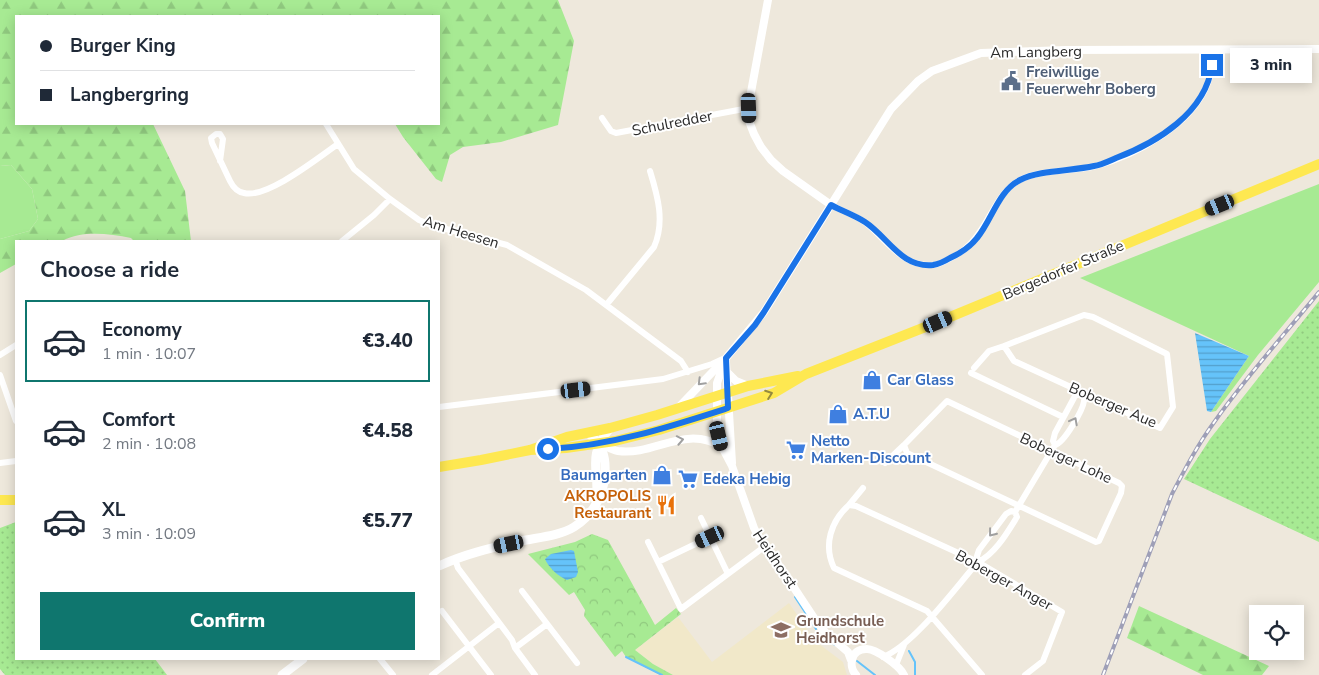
<!DOCTYPE html>
<meta charset="utf-8">
<style>
:root{--surface:#fff;--page:#f2f2f3;--text:#1f2937;--muted:#747a83;--line:#e0e1e3;--accent:#0f766e}
body{margin:0;font-family:"Nunito Sans",sans-serif;background:var(--page);color:var(--text);height:100vh;display:flex;flex-direction:column;font-size:19px;white-space:nowrap}
*{box-sizing:border-box;margin:0}
p{font-size:16px;color:var(--muted)}
.icon{flex:none;width:28px;height:28px;fill:none;stroke:currentColor;stroke-width:2;stroke-linecap:round;stroke-linejoin:round}
.map{position:relative;flex:1;overflow:hidden}
.details{position:absolute;left:15px;top:240px;width:425px;height:420px;display:flex;flex-direction:column;background:var(--surface);border-radius:0px;box-shadow:0 2px 12px #0003}
.details>*{flex:none}
.hud{position:absolute;left:15px;top:15px;width:425px;height:110px;border-radius:0px;box-shadow:0 2px 12px #0003;display:grid;align-content:center;height:110px;padding:0 25px;background:var(--surface)}
.tools{position:absolute;left:1249px;top:605px;display:grid;gap:10px}
.tools a{display:grid;place-items:center;width:55px;height:55px;border-radius:0px;background:var(--surface);box-shadow:0 2px 12px #0003;font-size:25px}
.end{position:absolute;width:22px;height:22px;margin:-11px;border:6px solid #1a73e8;background:#fff;box-shadow:0 0 0 2px #fff}
.from{border-radius:50%}
.bubble{position:absolute;height:35px;border-radius:0px;background:var(--surface);box-shadow:0 2px 12px #0003;font-size:16px;font-weight:800;line-height:35px;text-align:center}
.car{position:absolute;width:15px;height:30px;margin:-15px -8px;border-radius:6px;box-shadow:0 0 4px 1px #0007;background:linear-gradient(#222 24%,#8ab4d8 0 40%,#222 0 76%,#8ab4d8 0 86%,#222 0)}
.hud b{display:flex;align-items:center;gap:18px;height:48px;font-size:19px}
.hud b+b{border-top:1px solid var(--line)}
.hud i{width:12px;height:12px;background:var(--text)}
ul{padding:0;list-style:none}
li{display:flex;align-items:center;gap:15px;height:82px;margin:0 10px 8px;padding:0 15px;border:2px solid transparent;border-radius:0px}
li div{flex:1}
li b{display:block;font-size:19px}
li em{font-style:normal;font-weight:800}
li.selected{border-color:var(--accent)}
li>.icon{width:45px;height:45px;stroke-width:1.5}
h2{padding:0 25px;font-size:22px;line-height:60px}
.button{display:flex;gap:10px;margin-top:auto;padding:10px 25px}
.button a{flex:1;height:58px;border-radius:0px;background:var(--accent);color:#fff;font-size:20px;font-weight:800;line-height:58px;text-align:center}
.map>svg:first-child{display:block}
.education{fill:#f1e8c9}
.grass{fill:#a7ea93}
.forest{fill:url(#forest-firs)}
.park{fill:url(#park-crowns)}
.garden{fill:url(#garden-dots)}
.water{fill:url(#water-rules)}
.lines{fill:none;stroke-linecap:round;stroke-linejoin:round}
.stream{stroke:#65c3fa;stroke-width:2}
.minor{stroke:#fff;stroke-width:6}
.tertiary{stroke:#fff;stroke-width:8}
.secondary{stroke:#fff;stroke-width:9}
.primary{stroke:#fee851;stroke-width:10}
.rail-casing{stroke:#9e9fb7;stroke-width:4}
.rail{stroke:#fff;stroke-width:2;stroke-dasharray:5.5;stroke-linecap:butt}
.oneway{stroke:#a0a0a0}
.oneway2{stroke:#948a3e}
.route{stroke:#1a73e8;stroke-width:6}
.labels{text-anchor:middle;dominant-baseline:central;stroke-width:4;stroke-linejoin:round;paint-order:stroke}
.street-label{font-size:15px;fill:#2b2b2b;stroke:#fff}
.service-label{font-size:15px;font-weight:bold;fill:#4e5e75;stroke:#fff;text-anchor:start}
.shop-label{font-size:15px;font-weight:bold;fill:#366cbe;stroke:#fff;text-anchor:start}
.food-label{font-size:15px;font-weight:bold;fill:#c56008;stroke:#fff;text-anchor:end}
.education-label{font-size:15px;font-weight:bold;fill:#785e54;stroke:#fff;text-anchor:start}
</style>
<div class="map">
<svg width="1319" height="675" viewBox="0 0 1319 675">
<defs>
<pattern id="forest-firs" width="22" height="20" patternUnits="userSpaceOnUse" patternTransform="scale(1.25)"><rect width="22" height="20" fill="#a7ea93"/><path d="M5 1l3.5 6h-7zM16 11l3.5 6h-7z" fill="#90c97f"/></pattern>
<pattern id="park-crowns" width="20" height="18" patternUnits="userSpaceOnUse" patternTransform="scale(1.25)"><rect width="20" height="18" fill="#a7ea93"/><path d="M2 6a3 3 0 1 1 6 0M12 15a3 3 0 1 1 6 0" fill="none" stroke="#90c97f"/></pattern>
<pattern id="garden-dots" width="8" height="8" patternUnits="userSpaceOnUse" patternTransform="scale(1.25)"><rect width="8" height="8" fill="#a7ea93"/><path d="M2 2h.1M6 6h.1" fill="none" stroke="#90c97f" stroke-width="1.8" stroke-linecap="round"/></pattern>
<pattern id="water-rules" width="6" height="5" patternUnits="userSpaceOnUse" patternTransform="scale(1.25)"><rect width="6" height="5" fill="#65c3fa"/><path d="M0 2.5h6" fill="none" stroke="#539fcb"/></pattern>
</defs>
<rect width="100%" height="100%" fill="#eee8dc"/>
<path class="education" d="M 789,603 L 815,641 L 843,662 L 847,675 L 673,675 L 653,664 L 635,650 L 678,617 L 712,662 Z"/>
<path class="grass" d="M 11,165 L 32,189 L 38,219 L 29,231 L 0,239 L 0,166 Z
M 1319,184 L 1319,282 L 1258,355 L 1216,411 L 1211,412 L 1249,356 L 1080,278 Z"/>
<path class="forest" d="M 0,0 L 558,0 L 574,41 L 558,125 L 501,142 L 463,147 L 450,155 L 442,182 L 436,179 L 403,137 L 395,124 L 439,124 L 439,16 L 16,16 L 16,124 L 153,124 L 185,191 L 191,241 L 134,241 L 131,238 C 108,234 84,230 62,241 L 16,241 L 16,264 L 0,273 L 0,239 L 29,231 L 38,219 L 32,189 L 11,165 L 0,166 Z
M 1139,606 L 1269,666 L 1262,675 L 1203,675 L 1127,638 Z"/>
<path class="park" d="M 592,534 L 608,540 L 655,625 L 676,608 L 681,614 L 635,650 L 653,664 L 673,675 L 660,675 L 626,657 L 622,651 L 615,657 L 584,616 L 585,610 L 574,592 L 569,595 L 528,554 L 575,542 Z"/>
<path class="garden" d="M 1319,301 L 1319,542 L 1184,479 L 1210,439 Z
M 16,522 L 16,659 L 155,659 L 167,675 L 5,675 L 0,669 L 0,528 Z"/>
<path class="water" d="M 1195,333 L 1249,356 L 1211,412 L 1207,411 Z
M 571,550 L 574,551 L 578,572 L 576,577 L 567,580 C 559,577 548,567 545,559 L 551,554 Z"/>
<g class="lines">
<path class="stream" d="M 795,597 L 816,629
M 827,639 L 835,645
M 909,651 L 915,662 L 915,675
M 626,657 L 662,675
M 857,661 L 875,675"/>
<path class="minor" d="M 602,118 L 611,131 L 616,133 L 749,108
M 326,124 L 354,169 L 390,199 L 419,220 L 431,225 L 507,245 L 586,290 L 681,361 L 688,372
M 220,161 L 223,139 L 220,134 L 216,134 L 211,138 L 212,143 L 230,181 C 233,187 237,192 244,193 C 267,199 319,157 338,144
M 831,205 C 842,211 857,216 867,224 C 887,241 903,267 932,265 C 940,265 946,260 953,257 C 988,238 990,198 1018,181 C 1037,169 1074,172 1096,166 C 1136,156 1193,124 1208,83 C 1212,72 1213,61 1214,50
M 342,241 L 374,215 L 390,199
M 607,304 L 654,247 C 665,222 658,197 650,171
M 1084,315 L 1093,317 L 1167,354 L 1173,407 L 1160,428 L 1014,361 L 1004,346 Z
M 0,355 L 16,345
M 974,368 L 989,351 L 1004,346
M 971,373 L 1063,417
M 0,375 L 16,421
M 947,401 L 1119,483 L 1122,486 L 1121,493 L 1099,541 L 1096,542 L 907,453 L 904,445 Z
M 439,407 L 663,379 L 712,364 L 725,358
M 0,463 L 16,461
M 885,463 L 904,445
M 849,505 L 863,488
M 701,518 L 728,574
M 648,542 L 681,609 L 764,547
M 455,559 L 458,568 L 512,640 L 515,648 L 535,675
M 658,562 L 710,537
M 978,562 L 977,556 L 979,550 L 1006,514 L 1011,511 L 1015,512
M 522,591 L 577,663
M 442,611 L 491,675
M 515,648 L 547,624
M 883,657 C 914,645 955,588 978,562 C 995,554 1007,533 1017,517 L 1015,512 L 1055,445 C 1064,443 1083,410 1084,401 C 1085,398 1083,395 1082,393 L 1075,396 L 1055,433 L 1053,441 L 1055,445
M 380,659 L 393,675
M 896,665 L 904,645
M 432,675 L 499,623
M 982,675 L 927,611 L 834,568 C 823,545 831,521 849,505 L 856,506 L 978,562 L 1062,612 L 1043,661 L 1025,675"/>
<path class="tertiary" d="M 768,0 L 749,103 L 749,121 L 754,134 L 761,147 L 771,160 L 783,171 L 831,205
M 726,362 L 732,463
M 727,372 L 736,381 L 748,386
M 678,408 L 723,361
M 600,444 C 606,446 612,450 618,451 C 655,456 685,424 722,447
M 851,660 L 848,652 L 826,633 L 816,621 L 781,568 L 764,547 L 754,528 L 732,466 L 722,447 L 717,424 L 717,383 L 726,358 L 764,312 L 891,109 L 918,81 L 932,71 L 981,53 L 1066,50 L 1319,49
M 856,675 C 848,666 851,649 866,649 C 875,648 900,666 904,675"/>
<path class="secondary" d="M 596,503 C 601,471 585,458 610,428
M 439,566 C 467,553 496,547 526,540 C 542,537 561,535 574,527 C 593,515 604,495 605,473 C 606,456 602,444 588,433
M 282,675 L 303,659"/>
<path class="primary" d="M 530,450 L 566,448 L 615,441 L 659,430 L 774,393 L 806,374 L 938,322 L 1319,164
M 439,467 L 481,460 L 530,450 L 567,437 L 610,428 L 657,415 L 748,386 L 798,376
M 0,500 L 16,500"/>
<defs>
<path id="rail" d="M 1103,675 L 1172,494 C 1185,469 1198,444 1215,421 C 1247,376 1284,335 1319,292"/>
</defs>
<use href="#rail" class="rail-casing"/>
<use href="#rail" class="rail"/>
</g>
<defs><path id="oneway-chevron" d="M-2-3.5L2.5 0L-2 3.5" fill="none" stroke-width="1.6" stroke-linecap="round" stroke-linejoin="round" transform="scale(1.25)"/></defs>
<g class="oneway">
<use href="#oneway-chevron" transform="translate(701 382) rotate(135)"/>
<use href="#oneway-chevron" transform="translate(1074 421) rotate(-62)"/>
<use href="#oneway-chevron" transform="translate(680 440) rotate(-11)"/>
<use href="#oneway-chevron" transform="translate(992 533) rotate(128)"/>
</g>
<use class="oneway2" href="#oneway-chevron" transform="translate(769 394) rotate(-20)"/>
<g class="lines">
<path class="route" d="M 548,449 C 611,446 669,427 728,408 L 726,358 L 755,325 L 764,312 L 831,205 C 842,211 854,215 865,222 C 888,237 901,268 933,265 C 939,264 945,261 950,258 C 961,253 970,247 977,238 C 992,220 998,191 1020,180 C 1039,170 1072,171 1094,166 C 1101,165 1109,161 1116,158 C 1156,143 1206,113 1212,65"/>
</g>
<defs>
<symbol id="civic-bare" viewBox="-9 -9 18 18"><path d="M-.6-6.5H3V-4.5H.6V-3L4-1V1h2V6H-6V1h2V-1L-.6-3ZM-1.2 2.5V6h2.4V2.5Z" fill="#5c6f8a" stroke="#fff" stroke-width="2.5" paint-order="stroke"/></symbol>
<symbol id="shop-bare" viewBox="-9 -9 18 18"><path d="M-5-2.5h2.3a2.7 3.5 0 0 1 5.4 0H5L5.5 6h-11ZM-1.5-2.5h3a1.5 2.3 0 0 0-3 0Z" fill="#3f7fe0" stroke="#fff" stroke-width="2.5" paint-order="stroke"/></symbol>
<symbol id="supermarket-bare" viewBox="-9 -9 18 18"><path d="M-6-5.5h2.5l.6 2H6L4.5 2H-2.5L-4.4-4H-6ZM-1.5 3.2a1.3 1.3 0 1 0 .1 0ZM3 3.2a1.3 1.3 0 1 0 .1 0Z" fill="#3f7fe0" stroke="#fff" stroke-width="2.5" paint-order="stroke"/></symbol>
<symbol id="restaurant-bare" viewBox="-9 -9 18 18"><path d="M-5-6h1v4h1v-4h1v4h1v-4h1v5L-1.5 .5V6h-2V.5L-5-1ZM5-6V6H3V1.5H1.5Q1.5-4 5-6Z" fill="#e8710a" stroke="#fff" stroke-width="2.5" paint-order="stroke"/></symbol>
<symbol id="school-bare" viewBox="-9 -9 18 18"><path d="M0-5L7-2L0 1L-7-2ZM-4 1L0 2.5L4 1V4Q0 6-4 4Z" fill="#8d6e63" stroke="#fff" stroke-width="2.5" paint-order="stroke"/></symbol>
</defs>
<g fill-rule="evenodd">
<use href="#civic-bare" x="997" y="67" width="28" height="28"/>
<use href="#shop-bare" x="858" y="366" width="28" height="28"/>
<use href="#shop-bare" x="824" y="400" width="28" height="28"/>
<use href="#supermarket-bare" x="782" y="436" width="28" height="28"/>
<use href="#shop-bare" x="648" y="461" width="28" height="28"/>
<use href="#supermarket-bare" x="674" y="465" width="28" height="28"/>
<use href="#restaurant-bare" x="652" y="491" width="28" height="28"/>
<use href="#school-bare" x="767" y="616" width="28" height="28"/>
</g>
<g class="labels">
<g class="street-label">
<text transform="translate(1036 52) rotate(-1)">Am Langberg</text>
<text transform="translate(672 123) rotate(-11)">Schulredder</text>
<text transform="translate(461 232) rotate(17)">Am Heesen</text>
<text transform="translate(1063 270) rotate(-23)">Bergedorfer Straße</text>
<text transform="translate(1113 405) rotate(23)">Boberger Aue</text>
<text transform="translate(1066 458) rotate(25)">Boberger Lohe</text>
<text transform="translate(775 559) rotate(56)">Heidhorst</text>
<text transform="translate(1004 580) rotate(29)">Boberger Anger</text>
</g>
<g class="service-label">
<text x="1026" y="72">Freiwillige<tspan x="1026" dy="17">Feuerwehr Boberg</tspan></text>
</g>
<g class="shop-label">
<text x="887" y="380">Car Glass</text>
<text x="853" y="414">A.T.U</text>
<text x="811" y="441">Netto<tspan x="811" dy="17">Marken-Discount</tspan></text>
<text x="647" y="475" text-anchor="end">Baumgarten</text>
<text x="703" y="479">Edeka Hebig</text>
</g>
<g class="food-label">
<text x="651" y="496">AKROPOLIS<tspan x="651" dy="17">Restaurant</tspan></text>
</g>
<g class="education-label">
<text x="796" y="621">Grundschule<tspan x="796" dy="17">Heidhorst</tspan></text>
</g>
</g>
</svg>
<div class="tools">
<a><svg class="icon" aria-label="locate" viewBox="0 0 24 24"><circle cx="12" cy="12" r="6"/><path d="M12 2v4M12 18v4M2 12h4M18 12h4"/></svg></a>
</div>
<i class="end from" style="left:548px;top:449px"></i>
<i class="end" style="left:1212px;top:65px"></i>
<div class="bubble" style="left:1230px;top:48px;width:82px">3 min</div>
<i class="car" style="left:749px;top:108px;rotate:178deg"></i>
<i class="car" style="left:1220px;top:205px;rotate:248deg"></i>
<i class="car" style="left:938px;top:322px;rotate:67deg"></i>
<i class="car" style="left:576px;top:390px;rotate:83deg"></i>
<i class="car" style="left:719px;top:436px;rotate:167deg"></i>
<i class="car" style="left:710px;top:537px;rotate:245deg"></i>
<i class="car" style="left:509px;top:544px;rotate:258deg"></i>
<div class="hud">
<b><i class="from"></i>Burger King</b>
<b><i></i>Langbergring</b>
</div>
<section class="details">
<h2>Choose a ride</h2>
<ul>
<li class="selected"><svg class="icon" aria-label="car" viewBox="0 0 24 24"><path d="M5 17H2v-5l4-1 3-4h7l3 4 3 1v5h-3M9 17h6M6 11h13"/><circle cx="7" cy="17" r="2"/><circle cx="17" cy="17" r="2"/></svg><div><b>Economy</b><p>1 min · 10:07</p></div><em>€3.40</em></li>
<li><svg class="icon" aria-label="car" viewBox="0 0 24 24"><path d="M5 17H2v-5l4-1 3-4h7l3 4 3 1v5h-3M9 17h6M6 11h13"/><circle cx="7" cy="17" r="2"/><circle cx="17" cy="17" r="2"/></svg><div><b>Comfort</b><p>2 min · 10:08</p></div><em>€4.58</em></li>
<li><svg class="icon" aria-label="car" viewBox="0 0 24 24"><path d="M5 17H2v-5l4-1 3-4h7l3 4 3 1v5h-3M9 17h6M6 11h13"/><circle cx="7" cy="17" r="2"/><circle cx="17" cy="17" r="2"/></svg><div><b>XL</b><p>3 min · 10:09</p></div><em>€5.77</em></li>
</ul>
<div class="button"><a>Confirm</a></div>
</section>
</div>
